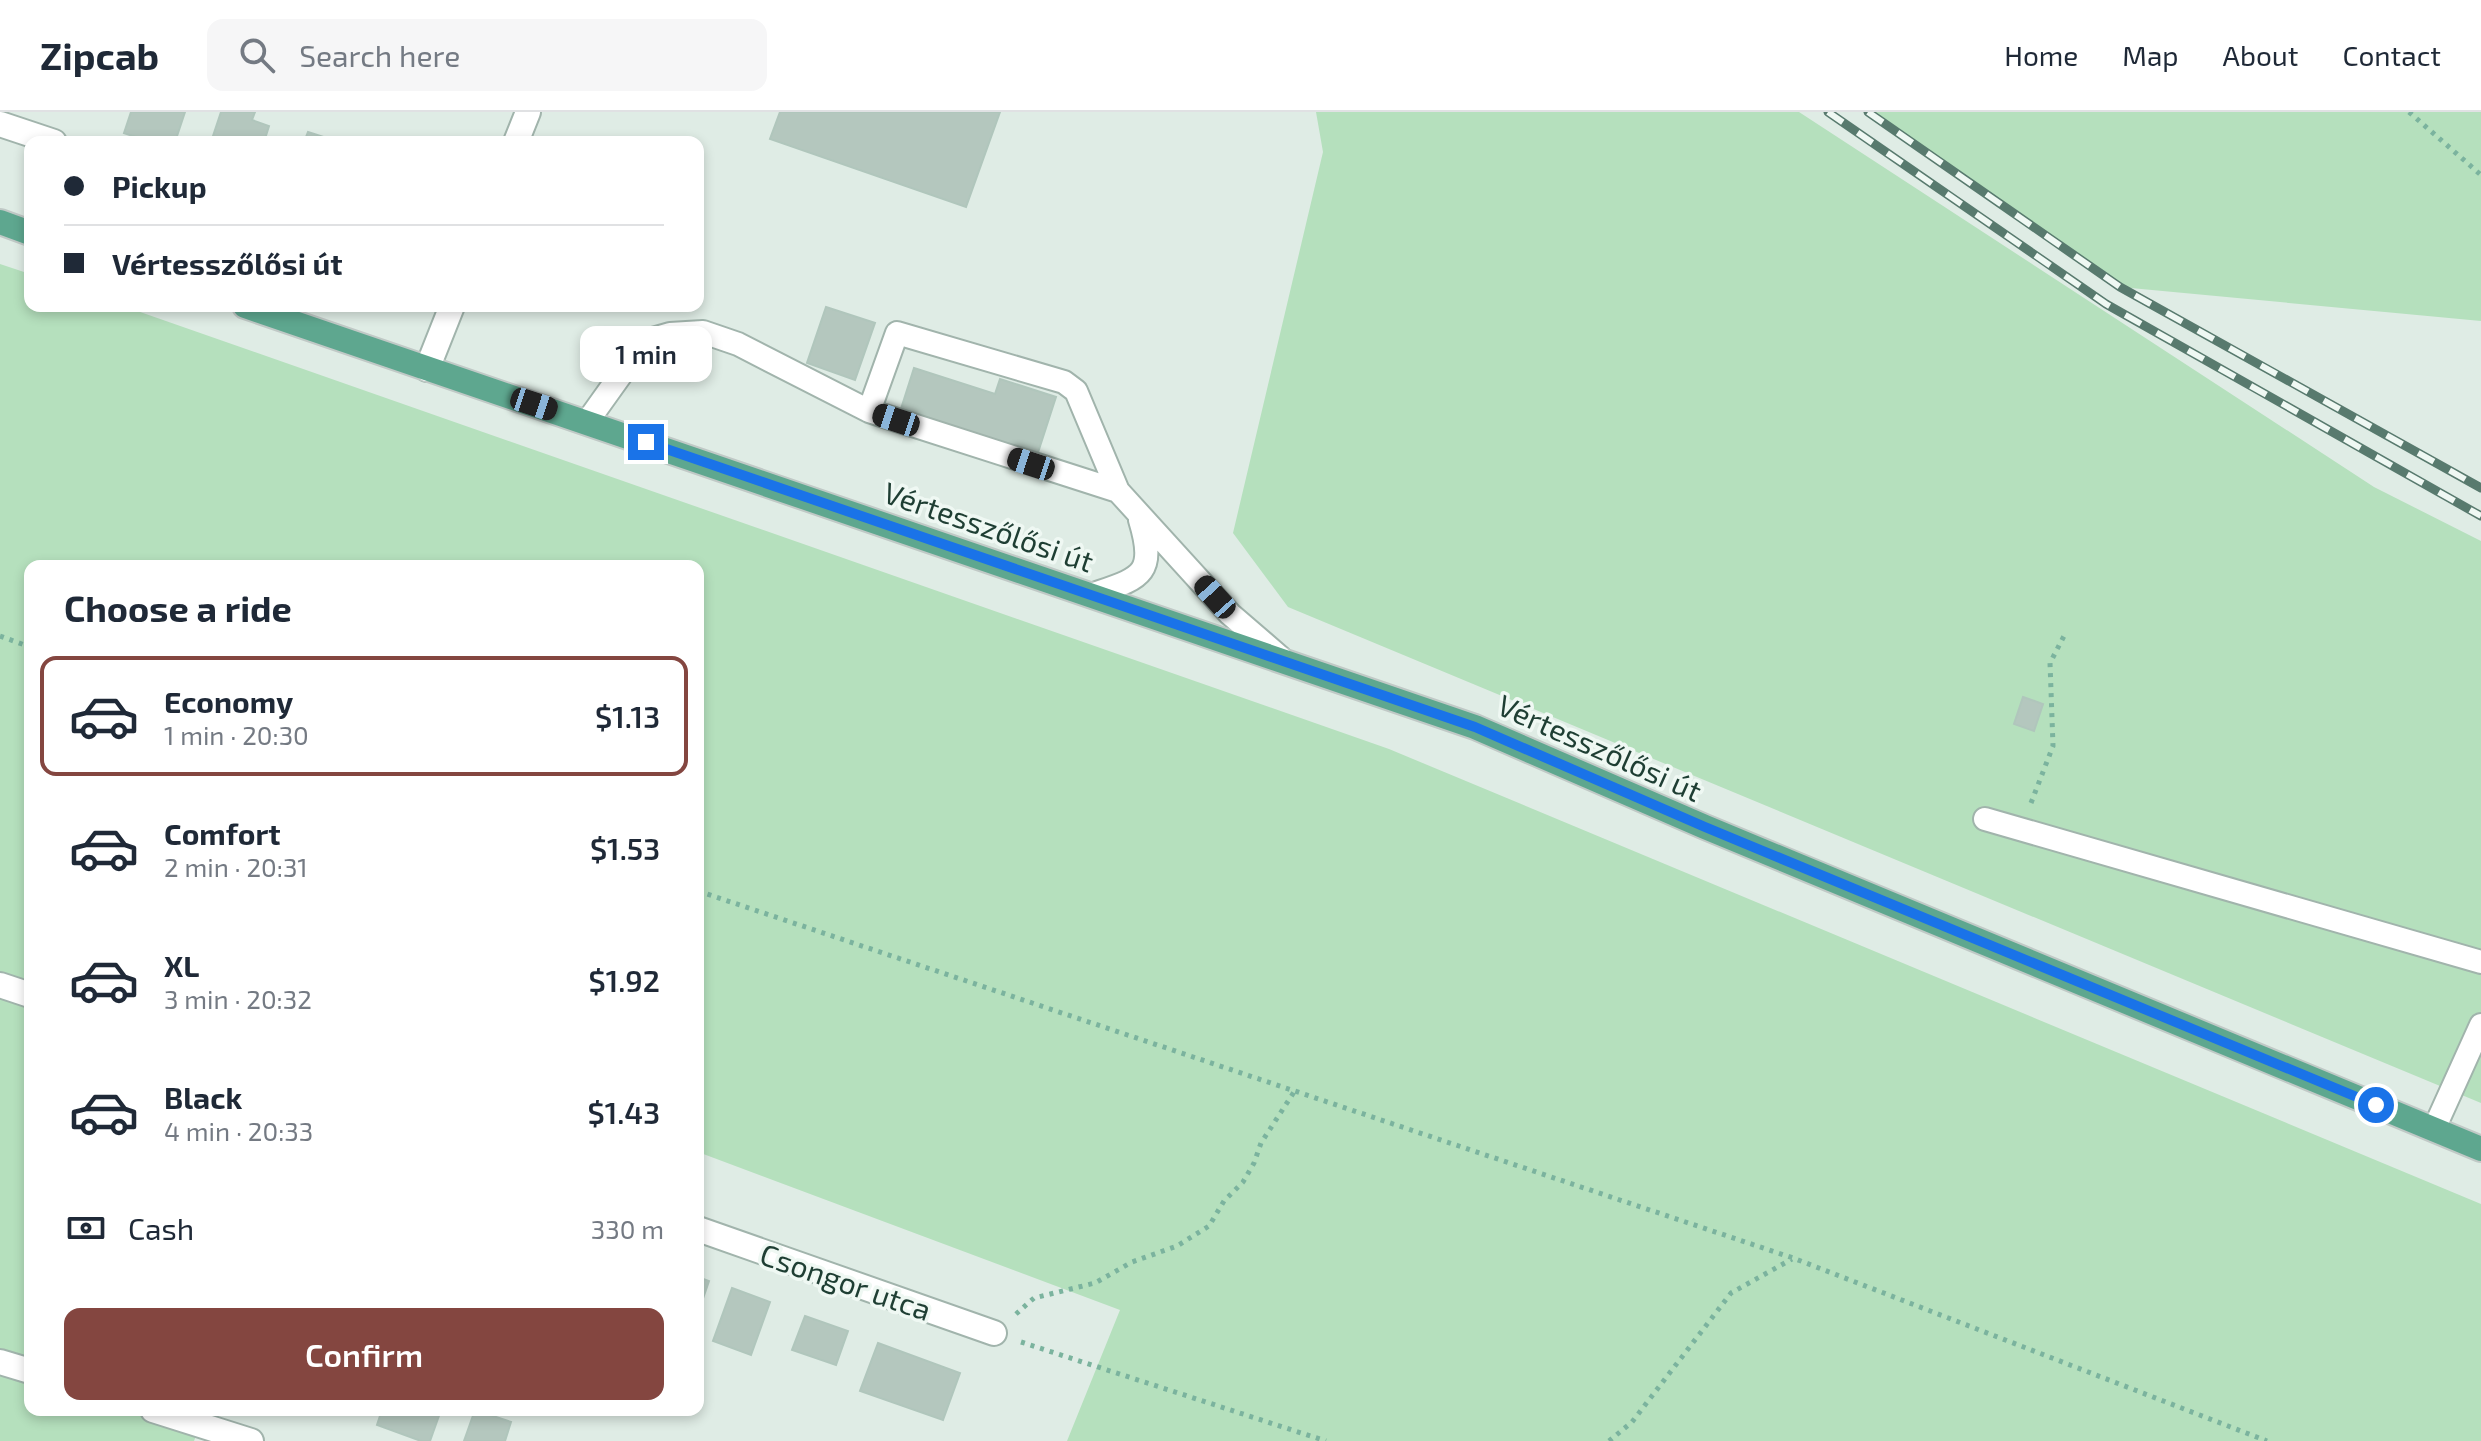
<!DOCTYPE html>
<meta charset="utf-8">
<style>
:root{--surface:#fff;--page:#f6f6f7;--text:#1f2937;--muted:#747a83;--line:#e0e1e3;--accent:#844640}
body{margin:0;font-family:"Exo 2",sans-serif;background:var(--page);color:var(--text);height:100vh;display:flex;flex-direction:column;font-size:30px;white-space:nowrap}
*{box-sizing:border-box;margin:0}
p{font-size:26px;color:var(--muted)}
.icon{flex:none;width:44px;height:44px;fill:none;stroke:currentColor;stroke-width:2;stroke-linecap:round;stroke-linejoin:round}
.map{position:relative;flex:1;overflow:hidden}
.sheet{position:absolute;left:24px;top:448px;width:680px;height:856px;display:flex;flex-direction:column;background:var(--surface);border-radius:16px;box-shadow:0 4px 12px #0003}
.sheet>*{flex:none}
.hud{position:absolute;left:24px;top:24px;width:680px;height:176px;border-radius:16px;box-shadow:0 4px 12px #0003;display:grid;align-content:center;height:176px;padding:0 40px;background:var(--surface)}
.end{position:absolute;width:36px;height:36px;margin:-18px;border:10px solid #1a73e8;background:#fff;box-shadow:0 0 0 4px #fff}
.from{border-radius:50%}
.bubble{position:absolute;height:56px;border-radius:16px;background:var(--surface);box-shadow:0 4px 12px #0003;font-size:26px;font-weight:600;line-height:56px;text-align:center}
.car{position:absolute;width:24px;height:48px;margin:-24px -12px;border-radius:10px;box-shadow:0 0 6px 2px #0007;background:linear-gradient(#222 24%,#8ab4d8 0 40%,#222 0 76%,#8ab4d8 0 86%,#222 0)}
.hud b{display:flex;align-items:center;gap:28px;height:76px;font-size:30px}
.hud b+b{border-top:2px solid var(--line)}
.hud i{width:20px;height:20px;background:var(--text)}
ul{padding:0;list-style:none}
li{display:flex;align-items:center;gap:24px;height:120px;margin:0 16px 12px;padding:0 24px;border:4px solid transparent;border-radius:16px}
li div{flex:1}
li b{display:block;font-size:30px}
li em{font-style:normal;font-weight:600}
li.selected{border-color:var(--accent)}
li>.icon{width:72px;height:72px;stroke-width:1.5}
h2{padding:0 40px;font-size:36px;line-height:96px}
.pay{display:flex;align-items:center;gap:20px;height:88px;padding:0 40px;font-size:30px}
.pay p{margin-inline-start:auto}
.action{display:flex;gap:16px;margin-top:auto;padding:16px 40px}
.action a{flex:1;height:92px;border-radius:16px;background:var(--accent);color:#fff;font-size:32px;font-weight:600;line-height:92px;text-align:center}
header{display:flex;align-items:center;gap:48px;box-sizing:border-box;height:112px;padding:0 40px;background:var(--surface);border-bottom:2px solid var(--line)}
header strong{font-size:38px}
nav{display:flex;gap:44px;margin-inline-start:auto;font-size:28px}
.search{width:560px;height:72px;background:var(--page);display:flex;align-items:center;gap:20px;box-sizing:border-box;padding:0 28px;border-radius:16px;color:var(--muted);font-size:30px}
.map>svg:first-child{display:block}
.green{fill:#b5e0bd}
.building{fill:#b4c7be;stroke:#b0c6bc;stroke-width:2}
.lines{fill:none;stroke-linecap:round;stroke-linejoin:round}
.lane-casing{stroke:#a1b4ac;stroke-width:26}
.street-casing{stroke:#a1b4ac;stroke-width:28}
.primary-casing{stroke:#c0c9c6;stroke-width:28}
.path{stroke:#7bb39e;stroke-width:5;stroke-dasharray:4 6;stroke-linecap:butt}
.lane{stroke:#fff;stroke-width:22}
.street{stroke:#fff;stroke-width:24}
.primary{stroke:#5ea78f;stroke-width:24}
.rail-casing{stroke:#587a6e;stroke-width:9}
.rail{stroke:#eff8f3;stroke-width:6;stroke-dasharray:18;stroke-linecap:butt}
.route{stroke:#1a73e8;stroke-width:10}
.labels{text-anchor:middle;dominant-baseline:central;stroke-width:7;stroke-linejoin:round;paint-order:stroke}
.street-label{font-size:30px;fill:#1e3e33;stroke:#eff8f3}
</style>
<header>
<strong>Zipcab</strong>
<div class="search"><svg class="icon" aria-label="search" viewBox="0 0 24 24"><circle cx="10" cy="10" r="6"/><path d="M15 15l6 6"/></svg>Search here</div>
<nav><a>Home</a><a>Map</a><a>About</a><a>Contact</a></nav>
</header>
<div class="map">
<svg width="2481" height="1329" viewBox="0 0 2481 1329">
<rect width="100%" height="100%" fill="#dfece5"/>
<path class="green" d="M 1316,0 L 1799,0 L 2374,375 L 2481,429 L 2481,991 L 1288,495 L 1233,421 L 1323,40 Z
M 1868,0 L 2481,0 L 2481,209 L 2120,175 Z
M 0,152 L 30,162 L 30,194 L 123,194 L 1389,637 L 2481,1092 L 2481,1329 L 1067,1329 L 1120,1198 L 698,1040 L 698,454 L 30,454 L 30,1298 L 206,1298 L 194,1329 L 0,1329 Z"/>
<path class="building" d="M 131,0 L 185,0 L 175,30 L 151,30 L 124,21 Z
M 221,0 L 255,0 L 252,8 L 269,14 L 264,30 L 211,30 Z
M 780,0 L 1000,0 L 966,95 L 770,27 Z
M 308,20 L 339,30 L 304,30 Z
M 826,195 L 875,211 L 855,268 L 807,251 Z
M 914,256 L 995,282 L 1000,267 L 1056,285 L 1031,362 L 900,300 Z
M 2023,585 L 2043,592 L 2034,619 L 2014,612 Z
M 698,1165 L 709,1169 L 698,1201 Z
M 732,1176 L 770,1190 L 751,1243 L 713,1229 Z
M 805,1204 L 848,1219 L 836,1253 L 792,1238 Z
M 878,1231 L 960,1261 L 943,1308 L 860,1279 Z
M 382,1298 L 441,1298 L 430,1329 L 421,1329 L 377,1313 Z
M 475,1298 L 511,1310 L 505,1329 L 464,1329 Z"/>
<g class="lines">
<defs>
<path id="lane" d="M 869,299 L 897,221 L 1064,270 L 1076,279 L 1118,379
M 587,310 L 622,261 L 649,228 L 670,222 L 703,220 L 738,232 L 869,299 L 1118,379 L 1230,502 L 1281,546
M 1091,483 C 1140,466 1157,464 1140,408
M 1985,707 L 2481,850
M 2434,1017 L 2481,913"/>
<path id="street" d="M 0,12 L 54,30
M 516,30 L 528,0
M 427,257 L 452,194
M 0,873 L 30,883
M 698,1117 L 994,1221
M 0,1250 L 30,1259
M 153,1298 L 251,1329"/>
<path id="primary" d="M 0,110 L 30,121
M 245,194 L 1475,615 L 1705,715 L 2481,1037"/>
</defs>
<use href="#lane" class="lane-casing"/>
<use href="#street" class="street-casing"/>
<use href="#primary" class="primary-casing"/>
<path class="path" d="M 2409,0 L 2481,63
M 0,524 L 30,535
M 2031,691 L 2053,634 L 2050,551 L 2065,522
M 698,779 L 1793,1146 L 2267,1329
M 1016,1202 L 1034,1186 L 1095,1171 L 1132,1150 L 1177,1134 L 1209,1114 L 1224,1089 L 1243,1070 L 1254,1051 L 1261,1031 L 1294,980
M 1021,1230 L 1326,1329
M 1609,1329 L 1632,1310 L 1731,1181 L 1792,1147"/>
<use href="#lane" class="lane"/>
<use href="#street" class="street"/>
<use href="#primary" class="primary"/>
<defs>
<path id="rail" d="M 1828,0 L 2106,192 L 2481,404
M 1868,0 L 2120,175 L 2481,376"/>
</defs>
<use href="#rail" class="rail-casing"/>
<use href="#rail" class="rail"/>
</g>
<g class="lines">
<path class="route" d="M 646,330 L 1475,615 L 1705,715 L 2376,993"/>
</g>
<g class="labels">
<g class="street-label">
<text transform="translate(989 414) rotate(19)">Vértesszőlősi út</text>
<text transform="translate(1600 635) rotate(24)">Vértesszőlősi út</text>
<text transform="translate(846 1169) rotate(19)">Csongor utca</text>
</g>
</g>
</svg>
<i class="end from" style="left:2376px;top:993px"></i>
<i class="end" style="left:646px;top:330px"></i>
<div class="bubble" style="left:580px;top:214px;width:132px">1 min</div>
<i class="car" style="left:534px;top:292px;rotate:108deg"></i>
<i class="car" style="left:896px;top:308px;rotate:288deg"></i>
<i class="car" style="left:1031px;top:352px;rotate:288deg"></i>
<i class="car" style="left:1215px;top:485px;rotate:318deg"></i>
<div class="hud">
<b><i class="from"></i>Pickup</b>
<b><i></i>Vértesszőlősi út</b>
</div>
<section class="sheet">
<h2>Choose a ride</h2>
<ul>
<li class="selected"><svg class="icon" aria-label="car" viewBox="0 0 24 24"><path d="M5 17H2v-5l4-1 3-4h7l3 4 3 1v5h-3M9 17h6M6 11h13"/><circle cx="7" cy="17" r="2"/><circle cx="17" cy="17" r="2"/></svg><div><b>Economy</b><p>1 min · 20:30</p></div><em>$1.13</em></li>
<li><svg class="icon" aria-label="car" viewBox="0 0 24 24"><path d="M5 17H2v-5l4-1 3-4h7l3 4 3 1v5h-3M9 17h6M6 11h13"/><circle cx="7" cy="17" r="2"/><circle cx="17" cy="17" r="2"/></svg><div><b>Comfort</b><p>2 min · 20:31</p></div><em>$1.53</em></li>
<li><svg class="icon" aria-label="car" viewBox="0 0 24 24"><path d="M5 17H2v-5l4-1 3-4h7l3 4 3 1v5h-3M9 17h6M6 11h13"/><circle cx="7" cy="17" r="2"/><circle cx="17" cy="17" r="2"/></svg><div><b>XL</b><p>3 min · 20:32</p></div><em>$1.92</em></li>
<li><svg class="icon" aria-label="car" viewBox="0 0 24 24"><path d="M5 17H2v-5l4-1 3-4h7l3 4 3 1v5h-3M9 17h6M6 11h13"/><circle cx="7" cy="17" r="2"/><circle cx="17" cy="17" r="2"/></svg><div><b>Black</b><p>4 min · 20:33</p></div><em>$1.43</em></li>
</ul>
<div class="pay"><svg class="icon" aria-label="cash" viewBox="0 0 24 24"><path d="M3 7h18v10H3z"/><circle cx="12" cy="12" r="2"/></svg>Cash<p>330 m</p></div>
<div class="action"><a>Confirm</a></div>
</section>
</div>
